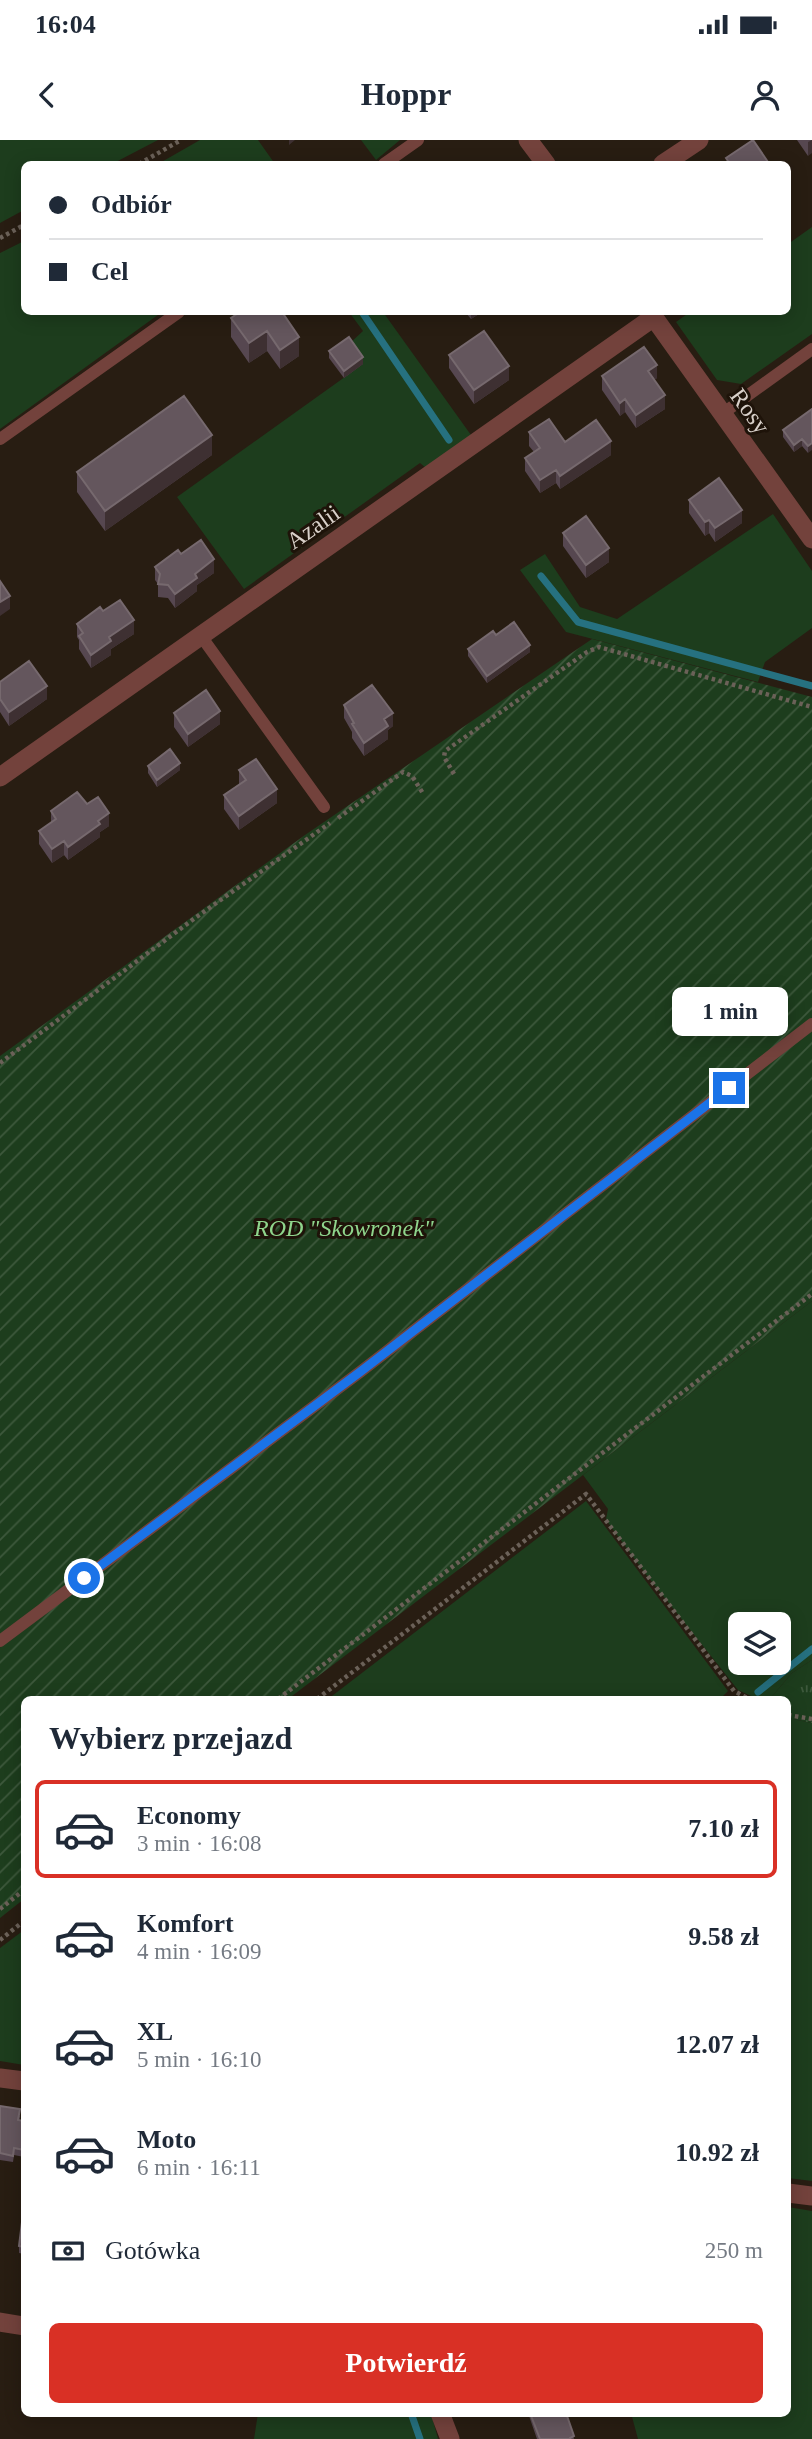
<!DOCTYPE html>
<html lang="pl">
<meta charset="utf-8">
<style>
:root{--surface:#fff;--page:#f2f2f3;--text:#1f2937;--muted:#747a83;--line:#e0e1e3;--accent:#d93025}
body{margin:0;font-family:"Times New Roman",serif;background:var(--page);color:var(--text);height:100vh;display:flex;flex-direction:column;font-size:26px;white-space:nowrap}
*{box-sizing:border-box;margin:0}
p{font-size:23px;color:var(--muted)}
.icon{flex:none;width:38px;height:38px;fill:none;stroke:currentColor;stroke-width:2;stroke-linecap:round;stroke-linejoin:round}
.map{position:relative;flex:1;overflow:hidden}
.panel{position:absolute;left:21px;top:1556px;width:770px;height:721px;display:flex;flex-direction:column;background:var(--surface);border-radius:10px;box-shadow:0 4px 18px #0003}
.panel>*{flex:none}
.banner{position:absolute;left:21px;top:21px;width:770px;height:154px;border-radius:10px;box-shadow:0 4px 18px #0003;display:grid;align-content:center;height:154px;padding:0 28px;background:var(--surface)}
.buttons{position:absolute;left:728px;top:1472px;display:grid;gap:14px}
.buttons a{display:grid;place-items:center;width:63px;height:63px;border-radius:10px;background:var(--surface);box-shadow:0 4px 18px #0003;font-size:35px}
.end{position:absolute;width:32px;height:32px;margin:-16px;border:9px solid #1a73e8;background:#fff;box-shadow:0 0 0 4px #fff}
.from{border-radius:50%}
.bubble{position:absolute;height:49px;border-radius:10px;background:var(--surface);box-shadow:0 4px 18px #0003;font-size:23px;font-weight:800;line-height:49px;text-align:center}
.banner b{display:flex;align-items:center;gap:24px;height:66px;font-size:26px}
.banner b+b{border-top:2px solid var(--line)}
.banner i{width:18px;height:18px;background:var(--text)}
ul{padding:0;list-style:none}
li{display:flex;align-items:center;gap:21px;height:98px;margin:0 14px 10px;padding:0 14px;border:4px solid transparent;border-radius:10px}
li div{flex:1}
li b{display:block;font-size:26px}
li em{font-style:normal;font-weight:800}
li.selected{border-color:var(--accent)}
li>.icon{width:63px;height:63px;stroke-width:1.5}
h2{padding:0 28px;font-size:32px;line-height:84px}
.pay{display:flex;align-items:center;gap:18px;height:77px;padding:0 28px;font-size:26px}
.pay p{margin-inline-start:auto}
.cta{display:flex;gap:14px;margin-top:auto;padding:14px 28px}
.cta a{flex:1;height:80px;border-radius:10px;background:var(--accent);color:#fff;font-size:28px;font-weight:800;line-height:80px;text-align:center}
.status{display:flex;justify-content:space-between;align-items:center;height:49px;padding:0 35px;background:var(--surface);direction:ltr}
.status svg{height:19px;fill:currentColor}
header{display:flex;justify-content:space-between;align-items:center;height:91px;padding:0 28px;background:var(--surface);font-size:32px;font-weight:800}
.map>svg:first-child{display:block}
.grass{fill:#1d3d1d;fill-rule:evenodd}
.park{fill:url(#park-tufts)}
.garden{fill:url(#garden-furrows)}
.lines{fill:none;stroke-linecap:round;stroke-linejoin:round}
.stream{stroke:#267180;stroke-width:7}
.path{stroke:#6b6158;stroke-width:4.5;stroke-dasharray:3.5 3.5;stroke-linecap:butt}
.service{stroke:#73423c;stroke-width:12}
.minor{stroke:#73423c;stroke-width:19}
.wall{fill:#564750}
.shaded-wall{fill:#3e3032}
.building{fill:#64565d;stroke:#76696e;stroke-width:2}
.route{stroke:#1a73e8;stroke-width:9}
.labels{text-anchor:middle;dominant-baseline:central;stroke-width:6;stroke-linejoin:round;paint-order:stroke}
.street-label{font-size:24px;fill:#d8d0c9;stroke:#1e1309}
.park-label{font-size:24px;font-style:italic;fill:#8fd58c;stroke:#1e1309}
</style>
<div class="status"><b>16:04</b><svg viewBox="0 0 49 12"><path d="M0 12V9h3v3zM5 12V6h3v6zM10 12V3h3v9zM15 12V0h3v12zM26 1h20v11H26zM47 4h2v5h-2z"/></svg></div>
<header><svg class="icon" aria-label="back" viewBox="0 0 24 24"><path d="M15 5l-7 7 7 7"/></svg>Hoppr<svg class="icon" aria-label="person" viewBox="0 0 24 24"><circle cx="12" cy="8" r="4"/><path d="M4 21q1-7 8-7t8 7"/></svg></header>
<div class="map">
<svg width="812" height="2299" viewBox="0 0 812 2299">
<defs>
<pattern id="park-tufts" width="24" height="20" patternUnits="userSpaceOnUse" patternTransform="scale(1.75)"><rect width="24" height="20" fill="#1d3d1d"/><path d="M3 7l-1-3M5 7V3M7 7l1-3M15 17l-1-3M17 17v-4M19 17l1-3" fill="none" stroke="#3d583c"/></pattern>
<pattern id="garden-furrows" width="10" height="10" patternUnits="userSpaceOnUse" patternTransform="scale(1.75)"><rect width="10" height="10" fill="#1d3d1d"/><path d="M-1 1l2-2M0 10L10 0M9 11l2-2" fill="none" stroke="#3d583c"/></pattern>
</defs>
<rect width="100%" height="100%" fill="#281d12"/>
<path class="grass" d="M 0,0 L 158,0 L 112,24 L 24,24 L 24,70 L 0,83 Z
M 200,0 L 258,0 L 275,24 L 158,24 Z
M 361,0 L 400,0 L 376,20 Z
M 812,87 L 812,194 L 741,244 L 717,240 L 676,182 L 690,172 L 788,172 L 788,104 Z
M 24,101 L 24,172 L 162,172 L 0,289 L 0,113 Z
M 349,172 L 383,172 L 471,295 L 426,328 L 420,323 L 244,449 L 177,357 L 363,224 L 349,204 L 363,191 Z
M 773,374 L 812,431 L 812,488 L 765,522 L 758,542 L 566,492 L 520,430 L 545,414 L 580,467 L 617,479 Z
M 812,1161 L 812,1520 L 792,1533 L 770,1559 L 758,1559 L 738,1550 L 645,1433 L 609,1384 L 606,1379 L 608,1369 L 583,1335 ZM 740,1484 L 779,1484 L 779,1522 L 740,1522 Z
M 586,1361 L 728,1551 L 720,1559 L 328,1559 Z
M 788,1578 L 812,1583 L 812,2041 L 788,2038 Z
M 24,1790 L 24,1925 L 0,1921 L 0,1808 Z
M 788,2067 L 812,2071 L 812,2299 L 638,2299 L 631,2273 L 788,2273 Z
M 258,2273 L 431,2273 L 438,2299 L 254,2299 Z"/>
<path class="park" d="M 812,1520 L 812,1583 L 788,1578 L 788,1559 L 770,1559 L 792,1533 Z"/>
<path class="garden" d="M 592,499 L 812,557 L 812,1161 L 288,1559 L 24,1559 L 24,1759 L 0,1778 L 0,916 L 305,695 Z"/>
<g class="lines">
<path class="stream" d="M 362,172 L 449,300
M 541,436 L 578,482 L 812,546
M 758,1552 L 812,1509
M 411,2273 L 420,2299"/>
<path class="path" d="M 139,24 L 181,0
M 0,98 L 24,85
M 454,634 L 444,617 L 445,611 L 587,512 L 599,507 L 812,567
M 338,678 L 403,632 L 412,636 L 424,655
M 0,923 L 195,778 L 330,683
M 278,1559 L 812,1154
M 317,1559 L 586,1354 L 734,1551 L 749,1559
M 788,1575 L 812,1579
M 0,1769 L 24,1750
M 0,1800 L 24,1781"/>
<path class="service" d="M 384,24 L 418,0
M 722,274 L 812,209
M 0,299 L 179,172
M 201,496 L 324,667
M 0,1501 L 360,1232 L 812,884"/>
<path class="minor" d="M 528,0 L 546,24
M 663,24 L 699,0
M 650,172 L 812,399
M 0,637 L 654,177
M 0,1938 L 24,1941
M 788,2053 L 812,2056
M 0,2182 L 24,2186
M 440,2273 L 450,2299"/>
</g>
<path class="wall" d="M 797,0 L 812,0 L 808,16 Z
M 236,172 L 282,172 L 299,216 L 280,229 L 267,211 L 249,223 L 231,197 L 231,178 L 237,174 Z
M 465,172 L 482,172 L 471,179 Z
M 329,211 L 363,224 L 344,238 L 329,218 Z
M 449,215 L 509,240 L 474,264 L 449,228 Z
M 602,236 L 657,238 L 654,240 L 665,269 L 636,288 L 625,272 L 620,276 L 602,250 Z
M 812,269 L 808,313 L 802,306 L 794,312 L 783,297 L 783,290 Z
M 529,292 L 565,302 L 611,315 L 560,349 L 556,343 L 540,353 L 525,331 L 525,318 L 534,312 L 529,306 Z
M 212,315 L 105,391 L 77,352 L 77,332 Z
M 689,360 L 742,383 L 715,402 L 709,393 L 705,396 L 689,373 Z
M 563,393 L 609,422 L 586,438 L 563,406 Z
M 181,414 L 214,433 L 197,445 L 197,451 L 175,468 L 168,458 L 158,457 L 158,444 L 155,440 L 155,427 Z
M 103,471 L 134,494 L 111,509 L 111,515 L 91,528 L 79,509 L 79,500 L 77,497 L 77,484 Z
M 496,495 L 530,512 L 487,543 L 468,516 L 468,509 Z
M 0,542 L 47,559 L 9,586 L 0,572 Z
M 344,565 L 393,586 L 388,590 L 388,599 L 364,616 L 352,598 L 352,592 L 344,578 Z
M 174,573 L 220,584 L 188,607 L 174,587 Z
M 148,626 L 180,630 L 157,647 L 148,633 Z
M 239,630 L 277,663 L 239,690 L 224,669 L 224,655 L 239,644 Z
M 87,664 L 109,686 L 100,692 L 100,697 L 68,720 L 64,715 L 52,723 L 39,704 L 39,691 L 51,683 L 51,671 Z
M 0,1966 L 20,1976 L 19,1981 L 24,1981 L 24,2017 L 14,2015 L 13,2022 L 0,2020 Z
M 24,2082 L 24,2114 L 19,2113 L 19,2106 Z
M 528,2273 L 566,2273 L 574,2299 L 537,2299 Z"/>
<path class="shaded-wall" d="M 289,0 L 295,0 L 289,5 Z
M 812,0 L 812,13 L 808,16 L 808,2 Z
M 471,172 L 482,172 L 471,179 Z
M 267,191 L 267,211 L 249,223 L 249,203 Z
M 299,197 L 299,216 L 280,229 L 280,210 Z
M 363,217 L 363,224 L 344,238 L 344,231 Z
M 657,225 L 657,238 L 648,244 L 648,231 Z
M 509,226 L 509,240 L 474,264 L 474,250 Z
M 665,255 L 665,269 L 636,288 L 636,275 Z
M 625,259 L 625,272 L 620,276 L 620,263 Z
M 212,295 L 212,315 L 105,391 L 105,371 Z
M 802,299 L 802,306 L 794,312 L 794,305 Z
M 611,301 L 611,315 L 560,349 L 560,336 Z
M 812,303 L 812,310 L 808,313 L 808,306 Z
M 556,330 L 556,343 L 540,353 L 540,340 Z
M 742,370 L 742,383 L 715,402 L 715,388 Z
M 709,380 L 709,393 L 705,396 L 705,382 Z
M 609,408 L 609,422 L 586,438 L 586,425 Z
M 214,419 L 214,433 L 197,445 L 197,451 L 175,468 L 175,454 L 195,434 Z
M 10,456 L 10,469 L 0,476 L 0,462 Z
M 134,480 L 134,494 L 111,509 L 111,515 L 91,528 L 91,515 L 109,497 Z
M 530,505 L 530,512 L 487,543 L 487,536 Z
M 47,546 L 47,559 L 9,586 L 9,572 Z
M 220,571 L 220,584 L 188,607 L 188,594 Z
M 393,573 L 393,586 L 388,590 L 388,599 L 364,616 L 364,603 L 384,579 Z
M 180,623 L 180,630 L 157,647 L 157,640 Z
M 277,649 L 277,663 L 239,690 L 239,676 Z
M 109,673 L 109,686 L 100,692 L 100,697 L 68,720 L 68,707 L 98,681 Z
M 64,701 L 64,715 L 52,723 L 52,709 Z"/>
<path class="building" d="M 753,0 L 768,22 L 766,23 L 767,24 L 730,24 L 726,18 Z
M 240,172 L 282,172 L 299,197 L 280,210 L 267,191 L 249,203 L 231,178 Z
M 484,191 L 509,226 L 474,250 L 449,215 Z
M 349,197 L 363,217 L 344,231 L 329,211 Z
M 644,207 L 657,225 L 648,231 L 665,255 L 636,275 L 625,259 L 620,263 L 602,236 Z
M 184,256 L 212,295 L 105,371 L 77,332 Z
M 812,269 L 812,303 L 808,306 L 802,299 L 794,305 L 783,290 Z
M 549,279 L 565,302 L 596,280 L 611,301 L 560,336 L 556,330 L 540,340 L 525,318 L 540,308 L 529,292 Z
M 719,338 L 742,370 L 715,388 L 709,380 L 705,382 L 689,360 Z
M 586,376 L 609,408 L 586,425 L 563,393 Z
M 201,400 L 214,419 L 195,434 L 197,438 L 175,454 L 168,445 L 158,444 L 160,434 L 155,427 L 178,410 L 181,414 Z
M 0,441 L 10,456 L 0,462 Z
M 120,460 L 134,480 L 109,497 L 111,501 L 91,515 L 79,496 L 83,493 L 77,484 L 100,467 L 103,471 Z
M 514,482 L 530,505 L 487,536 L 468,509 L 493,491 L 496,495 Z
M 29,521 L 47,546 L 9,572 L 0,559 L 0,542 Z
M 372,545 L 393,573 L 384,579 L 388,586 L 364,603 L 352,584 L 354,583 L 344,565 Z
M 206,550 L 220,571 L 188,594 L 174,573 Z
M 170,609 L 180,623 L 157,640 L 148,626 Z
M 256,619 L 277,649 L 239,676 L 224,655 L 246,640 L 239,630 Z
M 77,652 L 87,664 L 98,657 L 109,673 L 98,681 L 100,684 L 68,707 L 64,701 L 52,709 L 39,691 L 56,679 L 51,671 Z
M 0,1966 L 20,1969 L 18,1980 L 24,1981 L 24,2010 L 14,2008 L 13,2016 L 0,2013 Z
M 22,2082 L 24,2082 L 24,2107 L 19,2106 Z
M 530,2273 L 566,2273 L 574,2296 L 570,2298 L 570,2299 L 540,2299 Z"/>
<g class="lines">
<path class="route" d="M 84,1438 L 360,1232 L 729,948"/>
</g>
<g class="labels">
<g class="street-label">
<text transform="translate(750 271) rotate(54)">Rosy</text>
<text transform="translate(313 387) rotate(-35)">Azalii</text>
</g>
<g class="park-label">
<text x="344" y="1088">ROD "Skowronek"</text>
</g>
</g>
</svg>
<div class="buttons">
<a><svg class="icon" aria-label="layers" viewBox="0 0 24 24"><path d="M12 4l9 5-9 5-9-5zM3 14l9 5 9-5"/></svg></a>
</div>
<i class="end from" style="left:84px;top:1438px"></i>
<i class="end" style="left:729px;top:948px"></i>
<div class="bubble" style="left:672px;top:847px;width:116px">1 min</div>
<div class="banner">
<b><i class="from"></i>Odbiór</b>
<b><i></i>Cel</b>
</div>
<section class="panel">
<h2>Wybierz przejazd</h2>
<ul>
<li class="selected"><svg class="icon" aria-label="car" viewBox="0 0 24 24"><path d="M5 17H2v-5l4-1 3-4h7l3 4 3 1v5h-3M9 17h6M6 11h13"/><circle cx="7" cy="17" r="2"/><circle cx="17" cy="17" r="2"/></svg><div><b>Economy</b><p>3 min · 16:08</p></div><em>7.10 zł</em></li>
<li><svg class="icon" aria-label="car" viewBox="0 0 24 24"><path d="M5 17H2v-5l4-1 3-4h7l3 4 3 1v5h-3M9 17h6M6 11h13"/><circle cx="7" cy="17" r="2"/><circle cx="17" cy="17" r="2"/></svg><div><b>Komfort</b><p>4 min · 16:09</p></div><em>9.58 zł</em></li>
<li><svg class="icon" aria-label="car" viewBox="0 0 24 24"><path d="M5 17H2v-5l4-1 3-4h7l3 4 3 1v5h-3M9 17h6M6 11h13"/><circle cx="7" cy="17" r="2"/><circle cx="17" cy="17" r="2"/></svg><div><b>XL</b><p>5 min · 16:10</p></div><em>12.07 zł</em></li>
<li><svg class="icon" aria-label="car" viewBox="0 0 24 24"><path d="M5 17H2v-5l4-1 3-4h7l3 4 3 1v5h-3M9 17h6M6 11h13"/><circle cx="7" cy="17" r="2"/><circle cx="17" cy="17" r="2"/></svg><div><b>Moto</b><p>6 min · 16:11</p></div><em>10.92 zł</em></li>
</ul>
<div class="pay"><svg class="icon" aria-label="cash" viewBox="0 0 24 24"><path d="M3 7h18v10H3z"/><circle cx="12" cy="12" r="2"/></svg>Gotówka<p>250 m</p></div>
<div class="cta"><a>Potwierdź</a></div>
</section>
</div>
